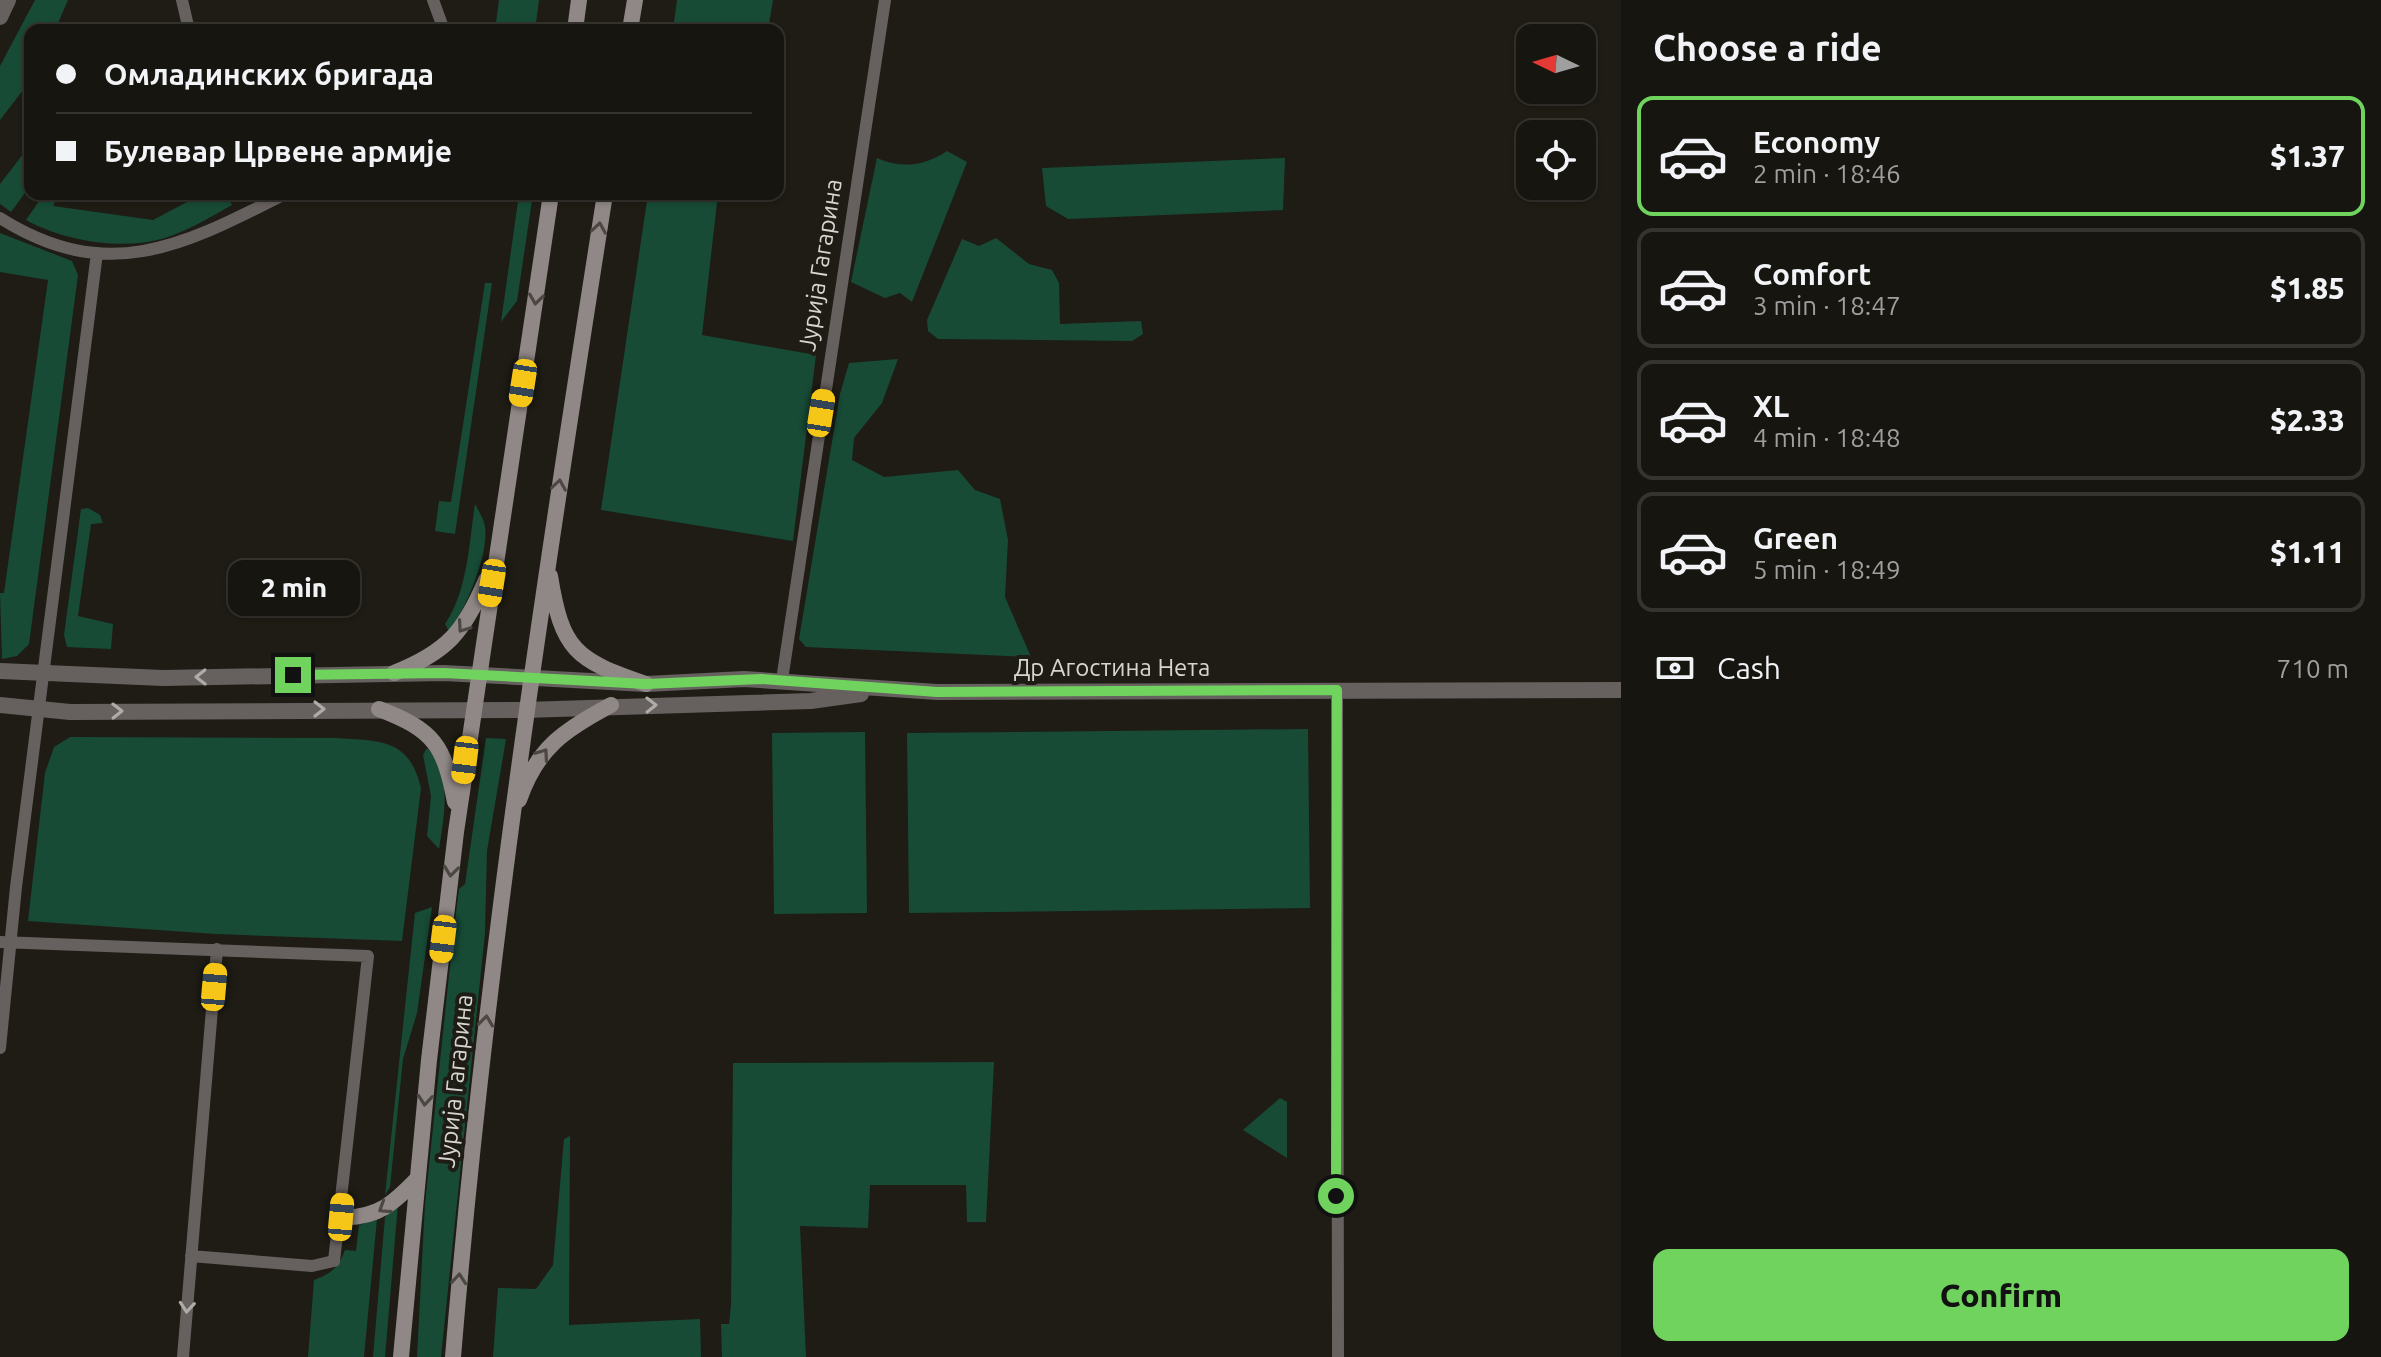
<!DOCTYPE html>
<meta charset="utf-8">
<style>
:root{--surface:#16150f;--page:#1f1e18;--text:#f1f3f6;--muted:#9e9f9e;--line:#35342f;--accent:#70d35e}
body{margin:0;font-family:Ubuntu,sans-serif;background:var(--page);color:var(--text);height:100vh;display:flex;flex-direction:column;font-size:30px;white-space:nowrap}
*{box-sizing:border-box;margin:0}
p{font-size:26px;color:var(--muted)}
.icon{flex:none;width:44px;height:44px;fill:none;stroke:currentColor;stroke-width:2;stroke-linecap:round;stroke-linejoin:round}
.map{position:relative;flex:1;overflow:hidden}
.drawer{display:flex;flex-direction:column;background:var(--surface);width:760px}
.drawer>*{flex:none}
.banner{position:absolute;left:24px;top:24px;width:760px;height:176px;border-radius:16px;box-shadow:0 2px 6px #0004,0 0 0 2px var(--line);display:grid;align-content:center;height:176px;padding:0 32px;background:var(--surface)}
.needle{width:52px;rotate:275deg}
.fabs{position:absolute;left:1516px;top:24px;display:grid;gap:16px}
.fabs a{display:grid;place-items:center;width:80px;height:80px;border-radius:16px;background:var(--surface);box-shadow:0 2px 6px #0004,0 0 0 2px var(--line);font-size:40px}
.end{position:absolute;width:36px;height:36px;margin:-18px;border:10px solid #70d35e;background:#111;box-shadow:0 0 0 4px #111}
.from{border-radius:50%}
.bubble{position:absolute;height:56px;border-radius:16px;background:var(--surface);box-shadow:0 2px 6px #0004,0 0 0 2px var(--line);font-size:26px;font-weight:800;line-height:56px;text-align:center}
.car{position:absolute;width:24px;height:48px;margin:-24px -12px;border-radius:10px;box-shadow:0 0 6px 2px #0007;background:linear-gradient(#f5c518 24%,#345 0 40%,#f5c518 0 76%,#345 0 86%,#f5c518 0)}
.banner b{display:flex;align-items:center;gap:28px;height:76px;font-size:30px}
.banner b+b{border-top:2px solid var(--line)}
.banner i{width:20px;height:20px;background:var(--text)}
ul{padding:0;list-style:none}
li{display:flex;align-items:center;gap:24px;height:120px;margin:0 16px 12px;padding:0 16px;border:4px solid var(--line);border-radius:16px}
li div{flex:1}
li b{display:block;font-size:30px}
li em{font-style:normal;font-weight:800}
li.active{border-color:var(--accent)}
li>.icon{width:72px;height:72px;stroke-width:1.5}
h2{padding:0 32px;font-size:36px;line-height:96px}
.pay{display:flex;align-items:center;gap:20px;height:88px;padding:0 32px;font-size:30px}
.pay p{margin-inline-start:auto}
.action{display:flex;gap:16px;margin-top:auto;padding:16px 32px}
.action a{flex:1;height:92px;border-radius:16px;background:var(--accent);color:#111;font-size:32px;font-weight:800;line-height:92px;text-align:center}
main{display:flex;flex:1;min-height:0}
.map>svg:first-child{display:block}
.green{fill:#174b36}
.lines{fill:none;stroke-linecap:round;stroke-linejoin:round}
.minor{stroke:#66605f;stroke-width:12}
.tertiary{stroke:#66605f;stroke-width:16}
.secondary{stroke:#908886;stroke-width:16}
.oneway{stroke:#4c4742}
.oneway2{stroke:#afaca8}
.route{stroke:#70d35e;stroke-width:10}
.labels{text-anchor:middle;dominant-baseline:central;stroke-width:8;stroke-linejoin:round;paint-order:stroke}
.street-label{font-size:24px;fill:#d7d5d0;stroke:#1e1c14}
</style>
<main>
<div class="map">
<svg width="1621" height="1357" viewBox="0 0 1621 1357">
<rect width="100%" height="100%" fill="#1e1c14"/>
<path class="green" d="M 35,0 L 68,0 L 55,30 L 30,30 L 30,81 L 0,120 L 0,66 Z
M 499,0 L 539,0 L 535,30 L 495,30 Z
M 677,0 L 773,0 L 768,30 L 673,30 Z
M 30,145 L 30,186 L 11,212 L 0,204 L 0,184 Z
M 947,151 L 967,162 L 912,302 L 900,293 L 885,298 L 851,282 L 877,158 C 902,169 924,166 947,151 Z
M 1285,158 L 1283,210 L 1068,219 L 1046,206 L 1042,168 Z
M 44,194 L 59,194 L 53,206 L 153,220 L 202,194 L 226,194 L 232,205 C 211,217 187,231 165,238 C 122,251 64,241 26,220 Z
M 519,194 L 533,194 L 517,301 L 501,322 Z
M 648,194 L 718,194 L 702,335 L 816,355 L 793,541 L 601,510 Z
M 0,233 L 72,261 L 78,275 L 29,644 L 17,656 L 2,659 L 0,593 L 4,593 L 48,280 L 0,272 Z
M 996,238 L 1029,264 L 1052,270 L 1059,283 L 1060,324 L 1141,321 L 1143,334 L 1132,341 L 938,339 L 928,331 L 927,320 L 962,239 L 979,246 Z
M 485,283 L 492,283 L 455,534 L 435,531 L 439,501 L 451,502 Z
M 898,359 L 882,403 L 854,438 L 852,460 L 884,477 L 958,470 L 975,490 L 1000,499 L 1008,540 L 1005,597 L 1031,657 L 806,647 L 799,639 L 840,394 L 849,363 Z
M 475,504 C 478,510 484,519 485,527 C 489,557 465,607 450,633 L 445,624 C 468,590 469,543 475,504 Z
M 88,508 L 100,515 L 103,523 L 91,524 L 78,616 L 113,624 L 111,649 L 67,647 L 64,635 L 81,509 Z
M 1308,729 L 1310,908 L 909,913 L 907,733 Z
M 865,732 L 867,913 L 774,914 L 772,733 Z
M 70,737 L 336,738 C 380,741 409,738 421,788 L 402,941 L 216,934 L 28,921 L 45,773 L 54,747 Z
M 486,738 L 506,739 L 487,851 L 485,933 L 441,1357 L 417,1357 L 425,1204 L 454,928 L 459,889 L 465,884 Z
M 427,748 C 453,774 444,817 439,849 L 427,836 L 431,796 L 423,755 Z
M 432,907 L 417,1013 L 403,1059 L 390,1187 L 385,1195 L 415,913 Z
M 994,1062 L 986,1222 L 967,1222 L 966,1185 L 870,1185 L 868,1228 L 800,1226 L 806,1357 L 722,1357 L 721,1324 L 729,1324 L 731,1305 L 733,1063 Z
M 1280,1098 L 1287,1102 L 1287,1158 L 1243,1130 Z
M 570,1136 L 569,1325 L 700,1319 L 701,1357 L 493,1357 L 498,1288 L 536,1289 L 553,1265 L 564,1139 Z
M 398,1204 L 385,1357 L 373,1357 L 385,1217 Z
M 377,1219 L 364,1357 L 308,1357 L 314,1280 C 331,1274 339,1267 345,1250 L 356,1251 L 359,1225 Z"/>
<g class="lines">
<path class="minor" d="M 182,0 L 189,30
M 433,0 L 444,30
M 0,218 C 108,286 184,245 285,194
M 782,680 L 885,0
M 1337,690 L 1338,1357
M 0,942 L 368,956 L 334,1261 L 312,1266 L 191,1256
M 0,1048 L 16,887 L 97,253
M 183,1357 L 217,949"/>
<path class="tertiary" d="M 0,17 L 8,0
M 0,671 L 163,678 L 444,673 L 646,684 L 744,679 L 937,692 L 1621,690
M 0,705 L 70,712 L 525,710 L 811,701 L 861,694"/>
<path class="secondary" d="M 575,30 L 579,0
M 630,30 L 635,0
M 550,576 C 562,650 575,660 646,684
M 394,673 C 447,652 464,632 486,580
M 379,709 C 434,730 444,745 455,802
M 519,800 C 537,748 564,730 611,705
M 341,1217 C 377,1219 394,1203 418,1178
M 401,1357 L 429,1060 L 456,832 L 551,194
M 453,1357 C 485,967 544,581 605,194"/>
</g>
<defs><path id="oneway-chevron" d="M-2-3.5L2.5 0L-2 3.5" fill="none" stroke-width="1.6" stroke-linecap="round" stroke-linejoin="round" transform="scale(2)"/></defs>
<g class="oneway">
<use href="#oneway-chevron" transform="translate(599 228) rotate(-81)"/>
<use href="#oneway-chevron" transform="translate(536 299) rotate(98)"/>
<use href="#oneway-chevron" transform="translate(559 485) rotate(-81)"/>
<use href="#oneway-chevron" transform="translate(463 627) rotate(125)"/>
<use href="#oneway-chevron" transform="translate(543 754) rotate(-55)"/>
<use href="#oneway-chevron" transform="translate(451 871) rotate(97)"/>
<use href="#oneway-chevron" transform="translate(486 1021) rotate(-83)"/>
<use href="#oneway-chevron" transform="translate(425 1100) rotate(95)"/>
<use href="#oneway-chevron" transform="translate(384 1208) rotate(147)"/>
<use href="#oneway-chevron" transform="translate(459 1279) rotate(-85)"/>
</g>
<g class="oneway2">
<use href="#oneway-chevron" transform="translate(201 677) rotate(179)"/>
<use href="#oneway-chevron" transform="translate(651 705) rotate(-1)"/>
<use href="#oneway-chevron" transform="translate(319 709)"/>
<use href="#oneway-chevron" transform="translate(117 711) rotate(-1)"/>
<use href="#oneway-chevron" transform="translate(187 1307) rotate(95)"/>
</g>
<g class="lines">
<path class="route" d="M 293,675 L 444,673 L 646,684 L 761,679 L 937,692 L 1337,690 L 1336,1196"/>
</g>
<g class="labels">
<g class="street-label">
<text transform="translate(820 265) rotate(-81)">Јурија Гагарина</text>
<text x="1112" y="667">Др Агостина Нета</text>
<text transform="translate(455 1081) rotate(-84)">Јурија Гагарина</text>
</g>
</g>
</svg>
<div class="fabs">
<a><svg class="needle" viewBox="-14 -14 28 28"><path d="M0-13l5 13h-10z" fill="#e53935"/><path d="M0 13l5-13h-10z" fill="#9e9f9e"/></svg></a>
<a><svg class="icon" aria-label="locate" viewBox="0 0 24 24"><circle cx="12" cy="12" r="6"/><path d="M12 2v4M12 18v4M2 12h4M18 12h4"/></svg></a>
</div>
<i class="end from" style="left:1336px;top:1196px"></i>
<i class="end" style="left:293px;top:675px"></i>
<div class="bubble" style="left:228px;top:560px;width:132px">2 min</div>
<i class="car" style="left:523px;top:383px;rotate:189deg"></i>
<i class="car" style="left:821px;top:413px;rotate:9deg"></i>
<i class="car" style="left:492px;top:583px;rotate:189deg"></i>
<i class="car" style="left:465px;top:760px;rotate:187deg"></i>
<i class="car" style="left:443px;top:939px;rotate:187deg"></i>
<i class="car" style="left:214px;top:987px;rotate:5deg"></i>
<i class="car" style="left:341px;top:1217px;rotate:5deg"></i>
<div class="banner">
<b><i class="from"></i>Омладинских бригада</b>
<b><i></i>Булевар Црвене армије</b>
</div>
</div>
<section class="drawer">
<h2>Choose a ride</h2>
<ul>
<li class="active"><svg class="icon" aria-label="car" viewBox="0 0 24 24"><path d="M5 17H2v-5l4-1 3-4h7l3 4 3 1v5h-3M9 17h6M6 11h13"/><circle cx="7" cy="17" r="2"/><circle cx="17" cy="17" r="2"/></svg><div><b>Economy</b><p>2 min · 18:46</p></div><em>$1.37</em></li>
<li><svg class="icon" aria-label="car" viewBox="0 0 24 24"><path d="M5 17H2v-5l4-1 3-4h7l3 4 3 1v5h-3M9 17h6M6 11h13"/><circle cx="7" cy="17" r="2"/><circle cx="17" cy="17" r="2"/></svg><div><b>Comfort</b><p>3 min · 18:47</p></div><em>$1.85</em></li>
<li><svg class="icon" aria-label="car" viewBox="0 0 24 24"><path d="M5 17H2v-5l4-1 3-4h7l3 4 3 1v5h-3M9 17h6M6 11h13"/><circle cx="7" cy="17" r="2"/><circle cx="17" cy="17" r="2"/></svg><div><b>XL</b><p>4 min · 18:48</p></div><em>$2.33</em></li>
<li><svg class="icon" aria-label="car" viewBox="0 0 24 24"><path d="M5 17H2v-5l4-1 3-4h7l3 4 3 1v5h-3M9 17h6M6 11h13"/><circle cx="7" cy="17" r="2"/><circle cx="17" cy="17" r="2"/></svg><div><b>Green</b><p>5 min · 18:49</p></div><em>$1.11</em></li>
</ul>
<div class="pay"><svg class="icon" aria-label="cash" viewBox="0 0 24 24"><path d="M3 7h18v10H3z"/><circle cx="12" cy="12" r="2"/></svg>Cash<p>710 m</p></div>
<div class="action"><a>Confirm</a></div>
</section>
</main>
